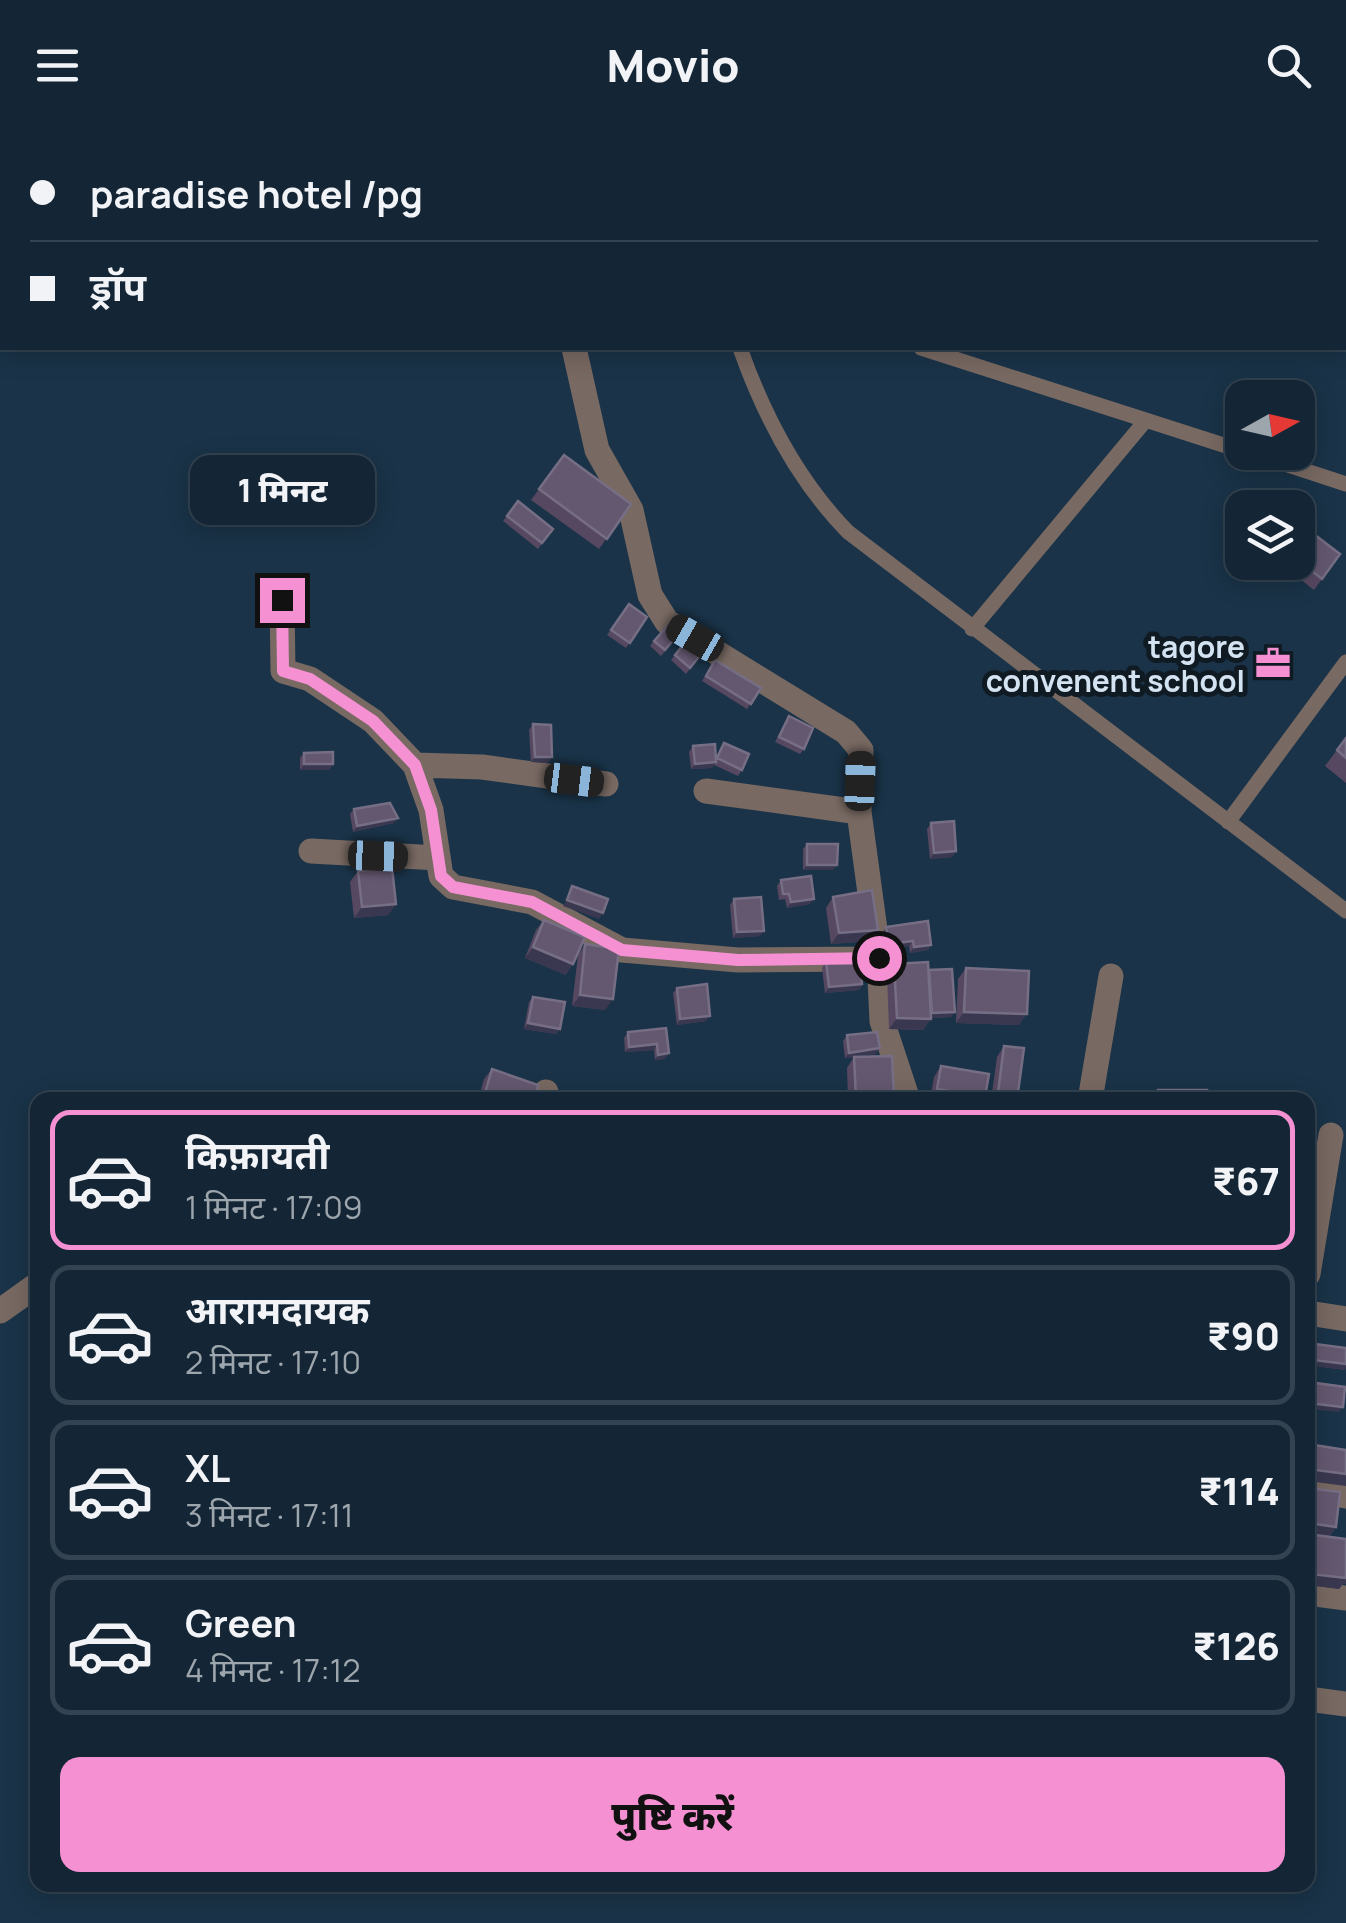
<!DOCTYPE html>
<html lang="hi">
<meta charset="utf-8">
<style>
:root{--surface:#142636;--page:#1d2e3e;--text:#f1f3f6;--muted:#9da5ad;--line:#334351;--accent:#f591d2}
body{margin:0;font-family:Manrope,"Noto Sans Devanagari",sans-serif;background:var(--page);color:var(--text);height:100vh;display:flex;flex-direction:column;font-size:38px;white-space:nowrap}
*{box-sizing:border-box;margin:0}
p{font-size:32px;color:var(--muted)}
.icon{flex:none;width:55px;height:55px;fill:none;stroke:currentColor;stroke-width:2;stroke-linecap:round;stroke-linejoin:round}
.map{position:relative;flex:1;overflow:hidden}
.drawer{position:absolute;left:30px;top:962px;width:1285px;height:800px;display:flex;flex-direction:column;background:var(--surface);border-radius:20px;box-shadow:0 5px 25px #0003,0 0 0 2px var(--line)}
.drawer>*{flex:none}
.hud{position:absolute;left:0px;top:0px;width:1348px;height:220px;box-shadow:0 5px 25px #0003,0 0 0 2px var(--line);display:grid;align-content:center;height:220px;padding:0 30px;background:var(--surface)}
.needle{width:65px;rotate:82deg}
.fabs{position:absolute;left:1225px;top:250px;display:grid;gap:20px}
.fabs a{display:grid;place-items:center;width:90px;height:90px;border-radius:20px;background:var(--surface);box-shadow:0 5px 25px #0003,0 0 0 2px var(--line);font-size:50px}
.end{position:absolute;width:45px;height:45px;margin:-22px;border:12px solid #f591d2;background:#111;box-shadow:0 0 0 5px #111}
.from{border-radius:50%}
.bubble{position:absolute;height:70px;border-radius:20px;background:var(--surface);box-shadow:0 5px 25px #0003,0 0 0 2px var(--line);font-size:32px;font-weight:800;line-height:70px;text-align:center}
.car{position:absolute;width:30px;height:60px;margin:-30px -15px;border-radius:12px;box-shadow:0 0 8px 2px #0007;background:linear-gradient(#222 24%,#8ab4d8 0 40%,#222 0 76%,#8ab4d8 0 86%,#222 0)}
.hud b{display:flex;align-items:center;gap:35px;height:95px;font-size:38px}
.hud b+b{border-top:2px solid var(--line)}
.hud i{width:25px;height:25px;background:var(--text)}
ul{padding:18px 0 0;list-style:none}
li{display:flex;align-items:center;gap:30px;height:140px;margin:0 20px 15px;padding:0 10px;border:5px solid var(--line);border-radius:20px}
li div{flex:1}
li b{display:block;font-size:38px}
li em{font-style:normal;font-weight:800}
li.selected{border-color:var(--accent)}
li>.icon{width:90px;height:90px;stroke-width:1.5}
.cta{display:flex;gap:20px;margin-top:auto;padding:20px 30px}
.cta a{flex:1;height:115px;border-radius:20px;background:var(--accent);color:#111;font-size:40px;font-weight:800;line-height:115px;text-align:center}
header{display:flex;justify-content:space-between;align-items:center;height:130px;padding:0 30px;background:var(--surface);font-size:45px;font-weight:800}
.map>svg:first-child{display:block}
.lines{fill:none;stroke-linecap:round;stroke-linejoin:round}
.lane{stroke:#786962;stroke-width:15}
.street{stroke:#786962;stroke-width:25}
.wall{fill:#564861}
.shaded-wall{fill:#393850}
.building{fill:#645870;stroke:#766e84;stroke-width:2.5}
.route{stroke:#f591d2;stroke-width:12}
.labels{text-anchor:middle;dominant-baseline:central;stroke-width:10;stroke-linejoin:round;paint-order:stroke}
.poi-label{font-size:30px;font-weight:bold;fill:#d4e3f1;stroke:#0f1a23;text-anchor:end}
</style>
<header><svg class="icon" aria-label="menu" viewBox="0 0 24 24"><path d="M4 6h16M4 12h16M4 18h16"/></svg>Movio<svg class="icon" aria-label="search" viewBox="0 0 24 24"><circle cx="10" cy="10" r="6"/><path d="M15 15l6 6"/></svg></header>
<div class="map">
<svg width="1346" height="1793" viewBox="0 0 1346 1793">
<rect width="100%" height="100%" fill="#1a3348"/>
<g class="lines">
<path class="lane" d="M 740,218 C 764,286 797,350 848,402 L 1346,781
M 921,218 L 1242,321
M 1248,322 L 1346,354
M 972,499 L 1146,290
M 1228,692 L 1346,532"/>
<path class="street" d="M 455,0 L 456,2
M 574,218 L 597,320 L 631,380 L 650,465 L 667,492 L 846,602 L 861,620 L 859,682 L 879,829 L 882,891 L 908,970
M 282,469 L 283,541 L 310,549 L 373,591 L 415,635 L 431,680 L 441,746 L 453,757 L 532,772 L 622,820 L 738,830 L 879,829
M 415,635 L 482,637 L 606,654
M 706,661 L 859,682
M 311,721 L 438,728
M 543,970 L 546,962
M 1090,970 L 1111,846
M 1308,1144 L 1331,1005
M 0,1181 L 38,1154
M 1308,1183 L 1346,1189
M 1308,1359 L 1346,1366
M 1308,1463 L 1346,1468
M 1308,1569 L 1346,1574"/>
</g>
<path class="wall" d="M 564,325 L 631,374 L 599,419 L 531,370 Z
M 518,371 L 553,399 L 538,419 L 503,391 Z
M 1298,392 L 1340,424 L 1314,460 L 1278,432 L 1298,432 Z
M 629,474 L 647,487 L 626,518 L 607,505 Z
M 680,502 L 661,526 L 650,516 L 654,511 Z
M 687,510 L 702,523 L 686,544 L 671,530 Z
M 715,530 L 761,558 L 747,579 L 702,551 Z
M 789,586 L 804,619 L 800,624 L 775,612 Z
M 533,594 L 548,633 L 531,632 L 529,600 Z
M 1346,608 L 1346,653 L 1325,636 Z
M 724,613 L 742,640 L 738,646 L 714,635 L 712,638 L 691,639 L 689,622 L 693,616 L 716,627 Z
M 304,623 L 333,634 L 329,640 L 300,640 L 300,628 Z
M 354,679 L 394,693 L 353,702 L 350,684 Z
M 931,693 L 956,721 L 952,727 L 930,729 L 927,699 Z
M 807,714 L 833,740 L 803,740 L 803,719 Z
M 358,741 L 396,774 L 388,785 L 354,788 L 350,752 Z
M 781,750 L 810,774 L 787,778 L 785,769 L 779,770 L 777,756 Z
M 833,767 L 878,800 L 870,811 L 831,814 L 826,778 Z
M 734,769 L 760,806 L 733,808 L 730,775 Z
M 544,790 L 566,845 L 525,828 L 536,800 Z
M 886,797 L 931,815 L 928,820 L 910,823 L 909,816 L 885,820 L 882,803 Z
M 585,814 L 605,880 L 572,876 L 578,825 Z
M 826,832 L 862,854 L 859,860 L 825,863 L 822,838 Z
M 894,834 L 929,840 L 955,882 L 951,887 L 931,888 L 923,900 L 889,899 L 887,845 Z
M 966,838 L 1019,895 L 956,893 L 958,849 Z
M 677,858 L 706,891 L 677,895 L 673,863 Z
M 533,867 L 560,899 L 556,904 L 524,899 L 529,872 Z
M 666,898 L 665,929 L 655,930 L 654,920 L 625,922 L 624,908 L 628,902 Z
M 847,905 L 876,924 L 845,928 L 843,911 Z
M 1004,916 L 1017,970 L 991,970 L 997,927 Z
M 854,927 L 894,967 L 892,970 L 848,970 L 847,938 Z
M 941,936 L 989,944 L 930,970 L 934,947 Z
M 492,939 L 535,970 L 478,970 L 484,949 Z
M 1315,1214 L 1345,1240 L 1309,1235 L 1312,1219 Z
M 1336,1397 L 1329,1407 L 1346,1454 L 1343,1454 L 1339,1459 L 1308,1455 L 1308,1415 L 1314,1406 Z"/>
<path class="shaded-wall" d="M 535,627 L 552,627 L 548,633 L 531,632 Z
M 716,632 L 712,638 L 691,639 L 695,634 Z
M 304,634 L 333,634 L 329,640 L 300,640 Z
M 398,688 L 394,693 L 353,702 L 357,696 Z
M 956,721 L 952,727 L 930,729 L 934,723 Z
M 807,735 L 837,735 L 833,740 L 803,740 Z
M 814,769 L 810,774 L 787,778 L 791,772 Z
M 567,770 L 603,783 L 599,789 L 563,776 Z
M 396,774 L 388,785 L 354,788 L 362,777 Z
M 878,800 L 870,811 L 831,814 L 839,803 Z
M 764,801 L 760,806 L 733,808 L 737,802 Z
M 913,811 L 909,816 L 885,820 L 889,814 Z
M 931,815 L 928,820 L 910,823 L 914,817 Z
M 533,817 L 573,834 L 566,845 L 525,828 Z
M 862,854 L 859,860 L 825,863 L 829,857 Z
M 580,865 L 613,869 L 605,880 L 572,876 Z
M 955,882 L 951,887 L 928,888 L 932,883 Z
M 964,882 L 1027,884 L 1019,895 L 956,893 Z
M 710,886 L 706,891 L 677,895 L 680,889 Z
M 897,888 L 931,889 L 923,900 L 889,899 Z
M 528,893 L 560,899 L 556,904 L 524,899 Z
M 657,914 L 654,920 L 625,922 L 629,917 Z
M 880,918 L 876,924 L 845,928 L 849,923 Z
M 669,923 L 665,929 L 655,930 L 658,925 Z
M 937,959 L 985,967 L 983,970 L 930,970 Z
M 894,967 L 892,970 L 855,970 L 856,969 Z
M 1313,1230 L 1346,1234 L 1346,1238 L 1345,1240 L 1309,1235 Z
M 1308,1273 L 1343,1277 L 1339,1282 L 1308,1279 Z
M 1308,1339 L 1346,1344 L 1346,1356 L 1308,1351 Z
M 1308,1393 L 1336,1397 L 1328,1408 L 1308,1405 Z
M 1310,1444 L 1346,1448 L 1346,1454 L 1343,1454 L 1339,1459 L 1308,1455 L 1308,1447 Z"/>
<path class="building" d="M 564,325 L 631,374 L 607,409 L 539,359 Z
M 518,371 L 553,399 L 542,413 L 507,386 Z
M 1298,392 L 1340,424 L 1322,449 L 1298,430 Z
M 629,474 L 647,487 L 630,513 L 611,500 Z
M 670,493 L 680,502 L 665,520 L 654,511 Z
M 687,510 L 702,523 L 690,538 L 675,525 Z
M 715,530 L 761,558 L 751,574 L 706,546 Z
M 789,586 L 813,598 L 804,619 L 779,607 Z
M 533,594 L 551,595 L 552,627 L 535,627 Z
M 1346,608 L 1346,628 L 1337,620 Z
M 724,613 L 749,624 L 742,640 L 717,628 Z
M 715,614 L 716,632 L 695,634 L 693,616 Z
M 333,622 L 333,634 L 304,634 L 304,623 Z
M 390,673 L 398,688 L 357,696 L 354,679 Z
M 954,691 L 956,721 L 934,723 L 931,693 Z
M 807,714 L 838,714 L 837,735 L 807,735 Z
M 392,737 L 396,774 L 362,777 L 358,741 Z
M 811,746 L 814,769 L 791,772 L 789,764 L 783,764 L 781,750 Z
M 572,756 L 608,769 L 603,783 L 567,770 Z
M 872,760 L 878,800 L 839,803 L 833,767 Z
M 761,767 L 764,801 L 737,802 L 734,769 Z
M 544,790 L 585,807 L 573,834 L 533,817 Z
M 928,791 L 931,815 L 914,817 L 913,811 L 889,814 L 886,797 Z
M 585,814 L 619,819 L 613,869 L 580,865 Z
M 860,829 L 862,854 L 829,857 L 826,832 Z
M 928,832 L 931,889 L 897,888 L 894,834 Z
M 966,838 L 1029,841 L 1027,884 L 964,882 Z
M 952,839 L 955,882 L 932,883 L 929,840 Z
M 707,854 L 710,886 L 680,889 L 677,858 Z
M 533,867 L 565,872 L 560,899 L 528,893 Z
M 666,898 L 669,923 L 658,925 L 657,914 L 629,917 L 628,902 Z
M 877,902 L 880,918 L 849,923 L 847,905 Z
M 1004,916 L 1024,918 L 1017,970 L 997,970 Z
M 892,926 L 894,967 L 856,969 L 854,927 Z
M 941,936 L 989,944 L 985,967 L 937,959 Z
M 492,939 L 538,955 L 535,970 L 483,970 Z
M 1158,960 L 1207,960 L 1207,970 L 1158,970 Z
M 1315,1214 L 1346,1218 L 1346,1234 L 1313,1230 Z
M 1308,1252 L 1345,1257 L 1343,1277 L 1308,1273 Z
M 1308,1314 L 1346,1320 L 1346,1344 L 1308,1339 Z
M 1308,1358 L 1340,1362 L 1336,1397 L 1308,1393 Z
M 1315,1405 L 1346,1409 L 1346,1448 L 1310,1444 Z"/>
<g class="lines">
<path class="route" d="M 282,470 L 283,541 L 310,549 L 373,591 L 415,635 L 431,680 L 441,746 L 453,757 L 532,772 L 622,820 L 738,830 L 879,828"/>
</g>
<defs>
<symbol id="office-bare" viewBox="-9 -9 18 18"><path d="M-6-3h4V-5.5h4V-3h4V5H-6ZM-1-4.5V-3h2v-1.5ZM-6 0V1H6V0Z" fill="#f591d2" stroke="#0f1a23" stroke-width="2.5" paint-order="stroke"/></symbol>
</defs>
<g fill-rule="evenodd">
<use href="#office-bare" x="1248" y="508" width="50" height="50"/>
</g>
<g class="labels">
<g class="poi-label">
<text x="1245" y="516">tagore<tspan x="1245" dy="34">convenent school</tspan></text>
</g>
</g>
</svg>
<div class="fabs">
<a><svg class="needle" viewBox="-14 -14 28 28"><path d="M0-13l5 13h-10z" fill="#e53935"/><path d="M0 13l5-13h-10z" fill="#9da5ad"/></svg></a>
<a><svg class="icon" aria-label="layers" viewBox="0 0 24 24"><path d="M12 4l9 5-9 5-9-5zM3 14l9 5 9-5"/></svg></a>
</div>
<i class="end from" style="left:879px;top:828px"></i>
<i class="end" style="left:282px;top:470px"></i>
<div class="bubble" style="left:190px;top:325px;width:185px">1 मिनट</div>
<i class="car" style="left:695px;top:508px;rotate:300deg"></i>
<i class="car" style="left:574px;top:650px;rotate:97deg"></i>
<i class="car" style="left:860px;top:651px;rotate:2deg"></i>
<i class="car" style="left:378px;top:726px;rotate:92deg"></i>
<div class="hud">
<b><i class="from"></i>paradise hotel /pg</b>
<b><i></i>ड्रॉप</b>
</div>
<section class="drawer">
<ul>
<li class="selected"><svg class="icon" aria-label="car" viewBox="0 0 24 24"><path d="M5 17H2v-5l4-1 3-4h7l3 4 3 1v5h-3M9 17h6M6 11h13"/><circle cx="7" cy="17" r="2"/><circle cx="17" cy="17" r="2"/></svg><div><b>किफ़ायती</b><p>1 मिनट · 17:09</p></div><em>₹67</em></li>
<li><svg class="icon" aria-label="car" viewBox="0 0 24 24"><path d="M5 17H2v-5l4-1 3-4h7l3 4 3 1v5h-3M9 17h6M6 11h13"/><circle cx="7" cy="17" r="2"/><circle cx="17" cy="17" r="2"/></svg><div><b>आरामदायक</b><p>2 मिनट · 17:10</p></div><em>₹90</em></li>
<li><svg class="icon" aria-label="car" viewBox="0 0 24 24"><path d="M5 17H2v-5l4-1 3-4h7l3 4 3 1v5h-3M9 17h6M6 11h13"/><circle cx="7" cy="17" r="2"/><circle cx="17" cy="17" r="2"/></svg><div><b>XL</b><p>3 मिनट · 17:11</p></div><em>₹114</em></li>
<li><svg class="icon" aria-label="car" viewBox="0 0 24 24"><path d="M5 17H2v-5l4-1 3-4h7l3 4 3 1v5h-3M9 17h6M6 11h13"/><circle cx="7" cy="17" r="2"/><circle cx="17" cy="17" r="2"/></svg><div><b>Green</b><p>4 मिनट · 17:12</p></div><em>₹126</em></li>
</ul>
<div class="cta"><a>पुष्टि करें</a></div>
</section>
</div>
